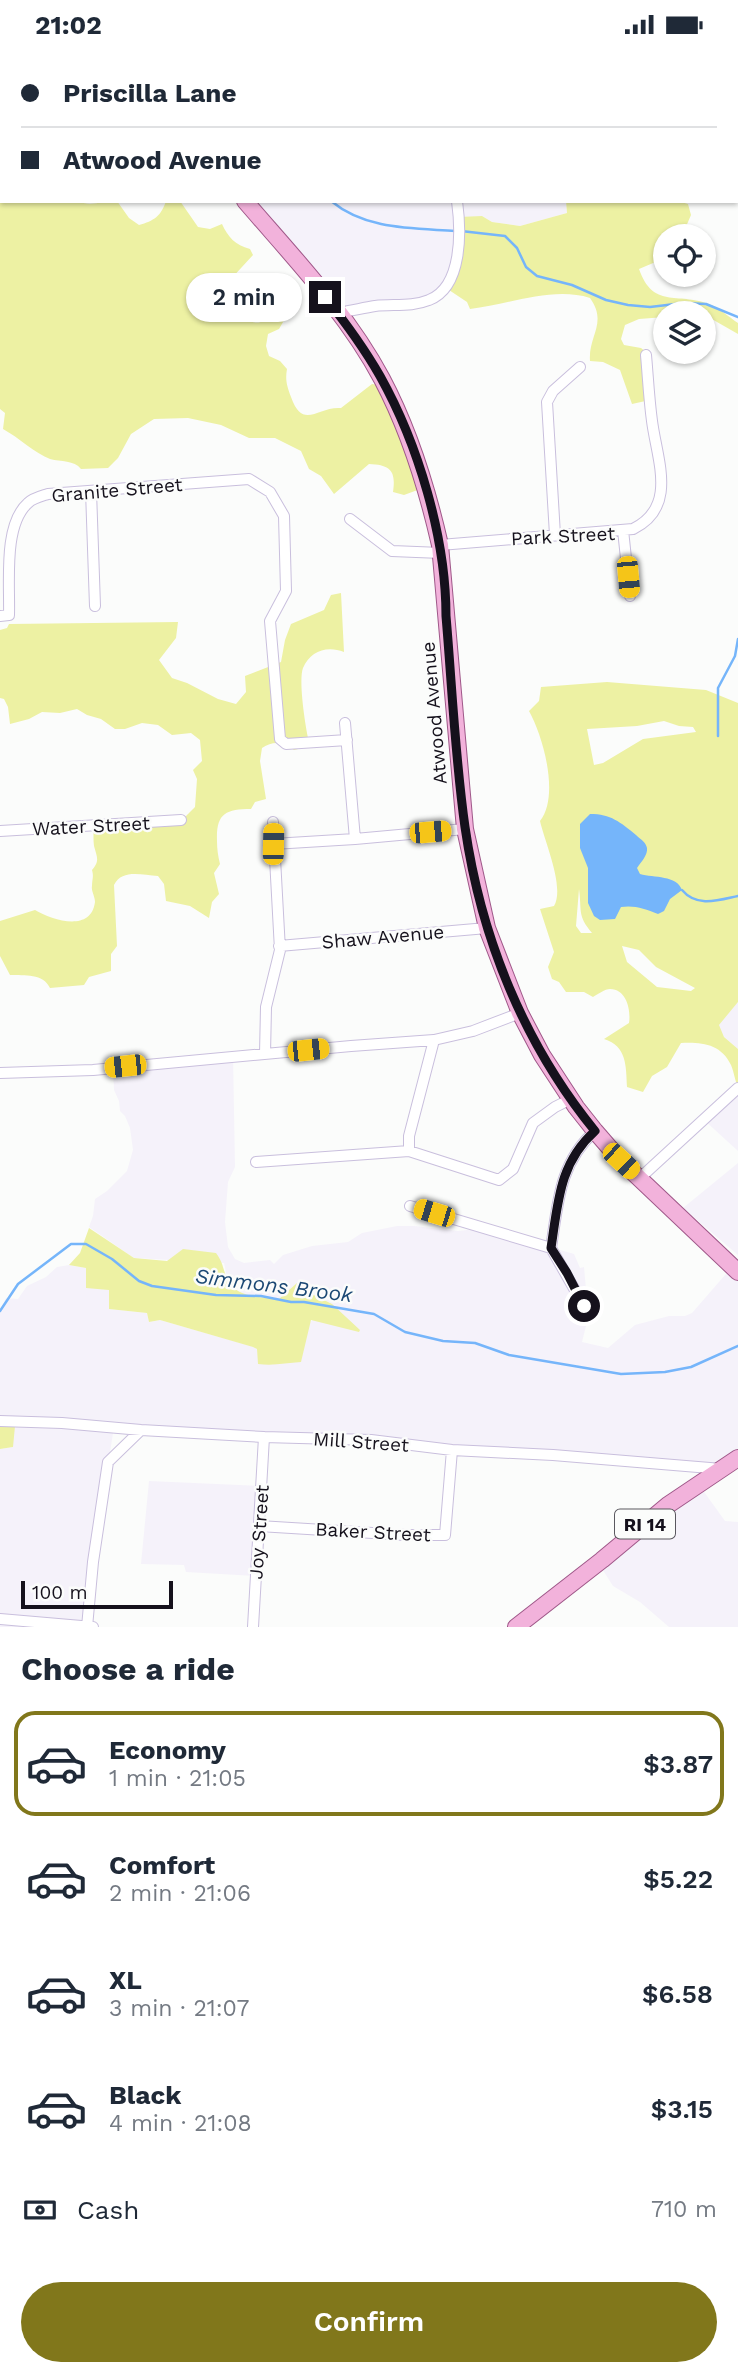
<!DOCTYPE html>
<meta charset="utf-8">
<style>
:root{--surface:#fff;--page:#f6f6f7;--text:#1f2937;--muted:#747a83;--line:#e0e1e3;--accent:#81771b}
body{margin:0;font-family:"Work Sans",sans-serif;background:var(--page);color:var(--text);height:100vh;display:flex;flex-direction:column;font-size:26px;white-space:nowrap}
*{box-sizing:border-box;margin:0}
p{font-size:23px;color:var(--muted)}
.icon{flex:none;width:38px;height:38px;fill:none;stroke:currentColor;stroke-width:2;stroke-linecap:round;stroke-linejoin:round}
.map{position:relative;height:1578px;overflow:hidden}
.details{display:flex;flex-direction:column;background:var(--surface);flex:1}
.details>*{flex:none}
.top-card{position:absolute;left:0px;top:0px;width:738px;height:154px;box-shadow:0 2px 5px #0004;display:grid;align-content:center;height:154px;padding:0 21px;background:var(--surface)}
.tools{position:absolute;left:653px;top:175px;display:grid;gap:14px}
.tools a{display:grid;place-items:center;width:63px;height:63px;border-radius:50%;background:var(--surface);box-shadow:0 2px 5px #0004;font-size:35px}
.scale{position:absolute;left:21px;bottom:18px;width:152px;box-sizing:border-box;padding-left:7px;border:4px solid #15111c;border-top:0;font-size:19px;line-height:24px;white-space:nowrap;color:#15111c;-webkit-text-stroke:5px #fbfcfb;paint-order:stroke}
.end{position:absolute;width:32px;height:32px;margin:-16px;border:9px solid #15111c;background:#fff;box-shadow:0 0 0 4px #fff}
.from{border-radius:50%}
.bubble{position:absolute;height:49px;border-radius:24px;background:var(--surface);box-shadow:0 2px 5px #0004;font-size:23px;font-weight:600;line-height:49px;text-align:center}
.car{position:absolute;width:21px;height:42px;margin:-21px -10px;border-radius:9px;box-shadow:0 0 5px 2px #0007;background:linear-gradient(#f5c518 24%,#345 0 40%,#f5c518 0 76%,#345 0 86%,#f5c518 0)}
.top-card b{display:flex;align-items:center;gap:24px;height:66px;font-size:26px}
.top-card b+b{border-top:2px solid var(--line)}
.top-card i{width:18px;height:18px;background:var(--text)}
ul{padding:0;list-style:none}
li{display:flex;align-items:center;gap:21px;height:105px;margin:0 14px 10px;padding:0 7px;border:4px solid transparent;border-radius:21px}
li div{flex:1}
li b{display:block;font-size:26px}
li em{font-style:normal;font-weight:600}
li.on{border-color:var(--accent)}
li>.icon{width:63px;height:63px;stroke-width:1.5}
h2{padding:0 21px;font-size:32px;line-height:84px}
.pay{display:flex;align-items:center;gap:18px;height:77px;padding:0 21px;font-size:26px}
.pay p{margin-inline-start:auto}
.primary-button{display:flex;gap:14px;margin-top:auto;padding:14px 21px}
.primary-button a{flex:1;height:80px;border-radius:42px;background:var(--accent);color:#fff;font-size:28px;font-weight:600;line-height:80px;text-align:center}
.status{display:flex;justify-content:space-between;align-items:center;height:49px;padding:0 35px;background:var(--surface);direction:ltr}
.status svg{height:19px;fill:currentColor}
.map>svg:first-child{display:block}
.built{fill:#f5f2fa}
.green{fill:#edf1a3;fill-rule:evenodd}
.water{fill:#75b5fa}
.lines{fill:none;stroke-linecap:round;stroke-linejoin:round}
.stream{stroke:#75b5fa;stroke-width:2.5}
.street-casing{stroke:#c9bfdd;stroke-width:12}
.primary-casing{stroke:#9f5889;stroke-width:18}
.street{stroke:#fff;stroke-width:10}
.primary{stroke:#f2b2db;stroke-width:16}
.route{stroke:#15111c;stroke-width:9}
.labels{text-anchor:middle;dominant-baseline:central;stroke-width:5;stroke-linejoin:round;paint-order:stroke}
.shield{fill:#fbfcfb;stroke:#5a585f;stroke-width:2}
.shield-label{font-size:18px;font-weight:bold;fill:#15111c}
.street-label{font-size:19px;fill:#15111c;stroke:#fbfcfb}
.water-label{font-size:21px;font-style:italic;fill:#1b4874;stroke:#fbfcfb}
</style>
<div class="status"><b>21:02</b><svg viewBox="0 0 49 12"><path d="M0 12V9h3v3zM5 12V6h3v6zM10 12V3h3v9zM15 12V0h3v12zM26 1h20v11H26zM47 4h2v5h-2z"/></svg></div>
<div class="map">
<svg width="738" height="1578" viewBox="0 0 738 1578">
<rect width="100%" height="100%" fill="#fbfcfb"/>
<path class="built" d="M 117,0 L 487,0 L 487,2 L 118,2 Z
M 246,152 L 566,152 L 567,164 L 520,177 L 492,173 L 482,167 L 456,219 L 432,249 L 345,261 Z
M 738,953 L 738,1000 L 724,988 L 718,976 Z
M 233,1006 L 235,1118 L 228,1133 L 225,1173 L 228,1198 L 235,1210 L 244,1214 L 270,1211 L 274,1215 L 283,1206 L 312,1197 L 348,1193 L 362,1184 L 397,1177 L 414,1177 L 458,1182 L 485,1179 L 574,1205 L 580,1219 L 584,1218 L 588,1263 L 591,1270 L 586,1277 L 582,1293 L 608,1299 L 635,1276 L 669,1267 L 685,1267 L 692,1264 L 732,1218 L 738,1222 L 738,1409 L 721,1420 L 390,1397 L 113,1384 L 93,1513 L 88,1573 L 36,1578 L 0,1578 L 0,1400 L 13,1398 L 0,1373 L 0,1261 L 6,1249 L 18,1250 L 27,1237 L 46,1228 L 57,1218 L 69,1216 L 86,1219 L 109,1241 L 109,1260 L 147,1264 L 149,1273 L 160,1271 L 254,1298 L 257,1300 L 259,1315 L 332,1255 L 308,1243 L 297,1234 L 279,1250 L 246,1247 L 228,1233 L 224,1214 L 134,1209 L 89,1178 L 93,1167 L 95,1150 L 107,1142 L 127,1122 L 133,1101 L 130,1079 L 125,1067 L 120,1062 L 119,1052 L 114,1041 L 113,1019 Z
M 738,1042 L 738,1102 L 703,1070 Z
M 738,1114 L 738,1206 L 683,1159 Z
M 149,1432 L 262,1437 L 255,1527 L 186,1523 L 184,1516 L 141,1515 Z
M 702,1440 L 725,1472 L 738,1473 L 738,1578 L 669,1578 L 640,1553 L 613,1537 L 599,1515 Z"/>
<path class="green" d="M 2,91 L 2,152 L 76,152 C 92,158 100,152 117,152 L 129,169 L 139,176 C 154,172 161,167 166,152 L 180,152 L 198,178 L 210,180 L 222,175 C 228,188 235,196 250,200 L 253,206 L 230,231 L 225,239 C 228,248 231,253 237,260 C 251,277 259,278 276,263 L 286,268 L 279,280 L 268,285 L 266,297 L 269,307 L 280,312 L 287,320 C 285,331 287,337 291,348 C 303,382 318,357 341,359 L 372,335 L 385,337 L 423,439 L 404,446 L 393,443 C 396,422 391,416 369,415 L 334,445 L 321,427 L 309,420 L 301,402 L 275,389 L 249,389 L 221,376 L 188,369 L 154,370 L 131,385 L 118,409 L 108,419 L 81,420 C 74,411 61,413 50,410 C 36,405 18,388 3,380 L 5,364 L 0,360 L 0,93 Z
M 566,152 L 678,152 L 688,155 L 691,166 L 682,187 L 665,187 L 665,209 L 639,220 C 653,260 677,243 709,255 C 719,259 729,268 738,274 L 738,285 L 710,269 L 704,268 L 704,264 L 665,264 L 665,268 L 639,270 L 625,276 L 621,290 L 624,296 L 641,299 L 646,303 L 650,351 L 632,355 L 620,321 L 603,313 L 590,312 C 588,287 608,274 590,249 C 552,237 508,256 470,260 L 467,253 L 446,239 L 459,168 L 482,167 L 492,173 L 520,177 L 567,164 Z
M 341,544 L 344,603 C 327,596 310,602 303,619 C 298,632 306,683 310,697 L 294,701 C 283,693 274,691 262,699 L 260,712 L 266,750 L 255,753 L 251,760 C 225,760 216,765 217,792 C 217,800 218,807 220,815 L 214,824 L 219,845 L 212,853 L 209,869 L 190,857 L 166,852 L 164,835 L 158,827 C 141,826 122,820 114,836 L 117,897 L 111,905 L 111,922 L 89,928 L 84,936 L 50,939 C 43,924 25,927 10,926 L 0,907 L 0,872 L 35,861 C 52,871 91,884 95,853 C 95,847 91,842 92,837 C 92,830 94,828 92,821 C 100,812 97,808 94,797 C 93,791 94,784 93,778 L 183,770 L 195,758 L 197,730 L 193,721 L 202,712 L 200,691 L 191,684 L 172,686 L 158,676 L 142,674 L 125,680 L 115,680 L 101,670 L 87,666 L 77,660 L 60,664 L 42,663 L 29,670 L 10,675 L 8,658 L 4,650 L 0,649 L 0,581 L 7,579 L 9,575 L 178,573 L 176,589 L 159,611 L 172,629 L 187,634 L 218,650 L 236,655 L 246,643 L 245,627 L 281,613 L 285,591 L 291,575 L 324,561 L 331,546 Z
M 607,633 L 706,641 L 738,654 L 738,953 L 719,976 L 724,988 L 738,1000 L 738,1038 C 735,1032 734,1023 731,1016 C 721,995 702,993 681,994 L 667,1018 L 652,1027 L 643,1043 L 627,1038 C 626,1017 627,997 604,990 L 629,974 C 631,962 627,940 610,940 C 605,940 598,945 593,948 L 584,943 L 566,943 L 559,933 L 552,930 L 548,918 L 554,903 L 540,860 L 554,857 C 565,838 545,794 540,772 C 560,747 543,687 529,662 L 539,652 L 541,638 ZM 664,672 L 679,677 L 693,678 L 696,683 L 643,690 L 603,714 L 594,716 L 587,680 L 637,677 ZM 579,840 C 582,862 577,866 592,884 L 581,884 L 576,877 ZM 622,897 L 639,901 L 656,918 L 695,939 L 691,942 L 657,938 L 627,913 Z
M 89,1179 L 134,1209 L 167,1212 L 183,1200 L 216,1204 C 223,1213 223,1220 227,1230 C 236,1249 261,1248 279,1250 L 297,1234 L 308,1243 L 332,1255 L 360,1281 L 359,1283 L 311,1271 L 301,1313 C 286,1314 274,1317 258,1315 L 257,1300 L 253,1298 L 160,1271 L 149,1273 L 147,1264 L 109,1260 L 109,1241 L 86,1239 L 86,1219 L 69,1216 L 80,1204 Z
M 0,1373 L 15,1377 L 13,1398 L 0,1400 Z"/>
<path class="water" d="M 590,765 C 611,765 620,773 636,786 C 640,790 646,793 647,799 C 648,806 641,813 637,819 L 640,825 C 654,829 677,826 682,841 L 670,850 L 664,862 L 658,865 C 645,860 635,856 621,858 L 615,870 L 600,871 L 594,867 L 588,854 L 588,819 L 580,799 L 580,775 Z"/>
<g class="lines">
<path class="stream" d="M 344,0 L 345,2
M 331,152 C 366,181 412,179 455,182
M 461,182 L 505,187 L 517,199 L 526,218 L 537,227 L 572,236 L 606,251 L 628,256 L 650,258 L 684,254 L 706,255 L 738,268
M 718,687 L 718,639 L 735,607 L 738,590
M 682,841 C 697,859 719,851 738,847
M 0,1262 L 18,1235 L 71,1195 L 86,1195 L 112,1210 L 139,1232 L 152,1237 L 216,1246 L 261,1247 L 291,1253 L 304,1253 L 374,1265 L 405,1283 L 443,1292 L 475,1294 L 509,1306 L 621,1325 L 665,1323 L 691,1318 L 738,1297"/>
<defs>
<path id="street" d="M 423,0 L 423,2
M 569,0 L 569,2
M 699,0 L 699,2
M 737,13 L 738,12
M 337,264 C 350,262 363,259 375,257 C 394,255 412,258 429,251 C 463,238 461,181 457,152
M 91,442 L 95,557
M 350,470 L 392,502 L 441,504
M 623,481 L 630,547
M 555,486 L 547,353 L 553,342 L 580,318
M 440,496 L 633,480 C 678,458 657,411 652,372 C 649,350 648,328 646,306
M 0,567 L 9,566 C 10,534 3,476 28,454 C 33,449 42,447 48,445 L 249,430 L 270,443 L 284,467 L 286,542 L 270,572 L 280,690 L 286,695 L 347,691
M 345,674 L 355,790
M 0,782 L 181,771
M 273,795 L 355,790 L 465,780
M 279,897 L 487,879
M 265,1005 L 266,958 L 280,901 L 273,773
M 0,1024 L 93,1021 L 351,997 L 434,991 L 473,982 L 520,964
M 409,1102 L 409,1087 L 434,991
M 256,1113 L 409,1102 L 499,1131 L 513,1120 L 533,1074 L 555,1058 L 571,1050
M 640,1129 L 738,1039
M 410,1157 L 551,1199 L 584,1257
M 551,1199 C 558,1154 559,1114 595,1082
M 0,1372 L 62,1374 L 141,1381 L 264,1388 L 371,1391 L 452,1401 L 553,1406 L 722,1420
M 259,1477 L 405,1486 L 445,1486 L 452,1401
M 0,1570 L 93,1578
M 87,1578 L 93,1513 L 108,1413 L 141,1381
M 253,1578 L 264,1388"/>
<path id="primary" d="M 116,0 L 117,2
M 245,152 C 293,208 347,264 382,330 C 409,381 427,439 440,496 L 465,780 L 487,879 L 520,964 L 542,1006 L 576,1058 L 595,1082 L 621,1112 L 738,1223
M 516,1578 L 602,1511 L 668,1456 L 738,1409"/>
</defs>
<use href="#street" class="street-casing"/>
<use href="#primary" class="primary-casing"/>
<use href="#street" class="street"/>
<use href="#primary" class="primary"/>
</g>
<g class="lines">
<path class="route" d="M 325,248 C 345,273 364,299 380,327 C 418,395 446,488 446,567 C 452,637 455,708 465,778 C 481,889 524,995 595,1082 C 559,1114 558,1154 551,1199 L 567,1224 L 584,1257"/>
</g>
<g class="labels">
<rect class="shield" x="615" y="1460.5" width="60" height="29" rx="5"/>
<g class="shield-label">
<text x="645" y="1475">RI 14</text>
</g>
<g class="street-label">
<text transform="translate(117 441) rotate(-5)">Granite Street</text>
<text transform="translate(563 487) rotate(-3)">Park Street</text>
<text transform="translate(434 664) rotate(-95)">Atwood Avenue</text>
<text transform="translate(91 777) rotate(-3)">Water Street</text>
<text transform="translate(383 888) rotate(-5)">Shaw Avenue</text>
<text transform="translate(361 1393) rotate(4)">Mill Street</text>
<text transform="translate(259 1483) rotate(-86)">Joy Street</text>
<text transform="translate(373 1483) rotate(3)">Baker Street</text>
</g>
<g class="water-label">
<text transform="translate(274 1236) rotate(7)">Simmons Brook</text>
</g>
</g>
</svg>
<div class="tools">
<a><svg class="icon" aria-label="locate" viewBox="0 0 24 24"><circle cx="12" cy="12" r="6"/><path d="M12 2v4M12 18v4M2 12h4M18 12h4"/></svg></a>
<a><svg class="icon" aria-label="layers" viewBox="0 0 24 24"><path d="M12 4l9 5-9 5-9-5zM3 14l9 5 9-5"/></svg></a>
</div>
<div class="scale">100 m</div>
<i class="end from" style="left:584px;top:1257px"></i>
<i class="end" style="left:325px;top:248px"></i>
<div class="bubble" style="left:186px;top:224px;width:116px">2 min</div>
<i class="car" style="left:628px;top:528px;rotate:175deg"></i>
<i class="car" style="left:430px;top:783px;rotate:85deg"></i>
<i class="car" style="left:273px;top:795px;rotate:1deg"></i>
<i class="car" style="left:308px;top:1001px;rotate:84deg"></i>
<i class="car" style="left:125px;top:1017px;rotate:264deg"></i>
<i class="car" style="left:621px;top:1112px;rotate:133deg"></i>
<i class="car" style="left:434px;top:1164px;rotate:287deg"></i>
<div class="top-card">
<b><i class="from"></i>Priscilla Lane</b>
<b><i></i>Atwood Avenue</b>
</div>
</div>
<section class="details">
<h2>Choose a ride</h2>
<ul>
<li class="on"><svg class="icon" aria-label="car" viewBox="0 0 24 24"><path d="M5 17H2v-5l4-1 3-4h7l3 4 3 1v5h-3M9 17h6M6 11h13"/><circle cx="7" cy="17" r="2"/><circle cx="17" cy="17" r="2"/></svg><div><b>Economy</b><p>1 min · 21:05</p></div><em>$3.87</em></li>
<li><svg class="icon" aria-label="car" viewBox="0 0 24 24"><path d="M5 17H2v-5l4-1 3-4h7l3 4 3 1v5h-3M9 17h6M6 11h13"/><circle cx="7" cy="17" r="2"/><circle cx="17" cy="17" r="2"/></svg><div><b>Comfort</b><p>2 min · 21:06</p></div><em>$5.22</em></li>
<li><svg class="icon" aria-label="car" viewBox="0 0 24 24"><path d="M5 17H2v-5l4-1 3-4h7l3 4 3 1v5h-3M9 17h6M6 11h13"/><circle cx="7" cy="17" r="2"/><circle cx="17" cy="17" r="2"/></svg><div><b>XL</b><p>3 min · 21:07</p></div><em>$6.58</em></li>
<li><svg class="icon" aria-label="car" viewBox="0 0 24 24"><path d="M5 17H2v-5l4-1 3-4h7l3 4 3 1v5h-3M9 17h6M6 11h13"/><circle cx="7" cy="17" r="2"/><circle cx="17" cy="17" r="2"/></svg><div><b>Black</b><p>4 min · 21:08</p></div><em>$3.15</em></li>
</ul>
<div class="pay"><svg class="icon" aria-label="cash" viewBox="0 0 24 24"><path d="M3 7h18v10H3z"/><circle cx="12" cy="12" r="2"/></svg>Cash<p>710 m</p></div>
<div class="primary-button"><a>Confirm</a></div>
</section>
